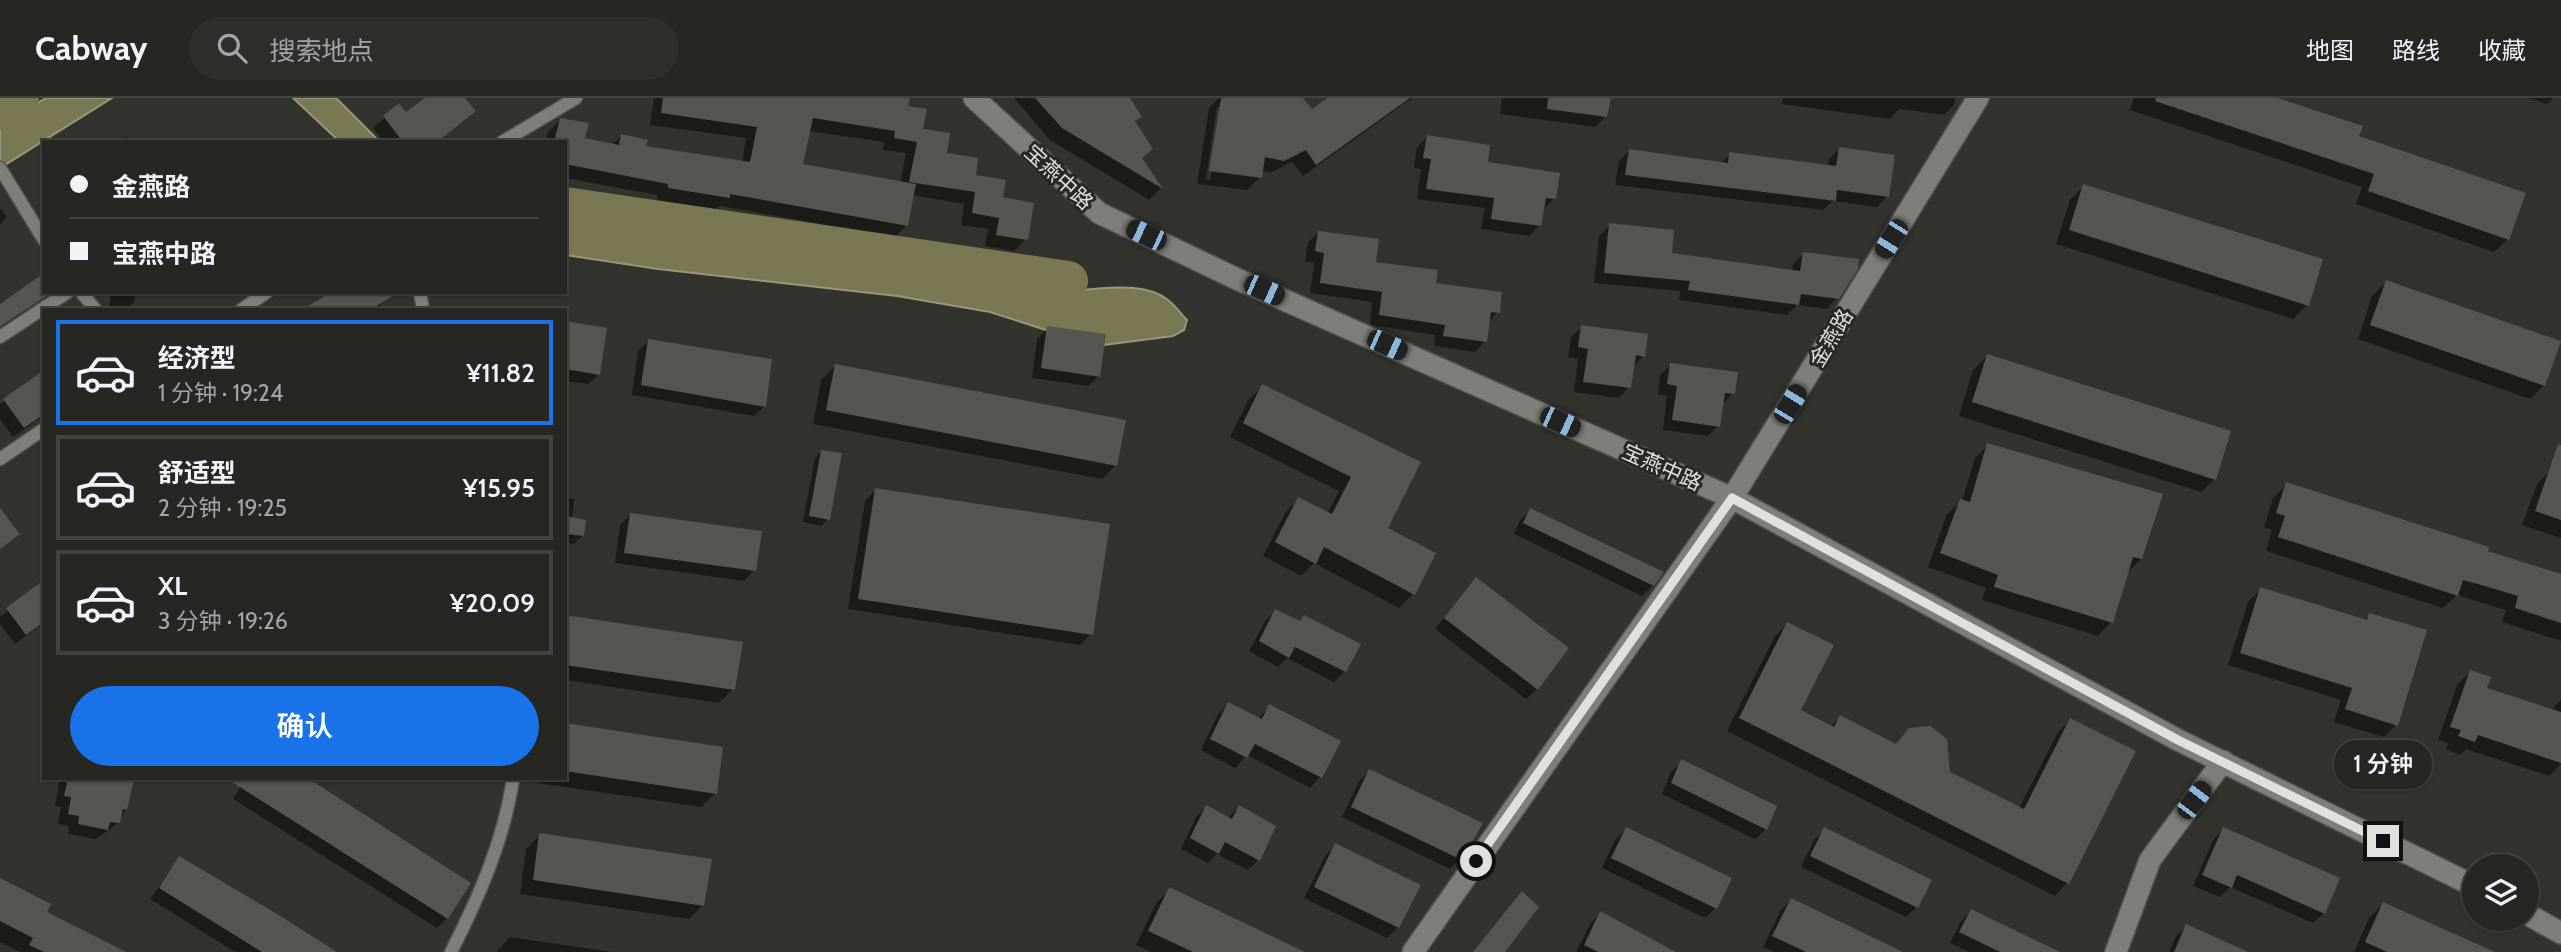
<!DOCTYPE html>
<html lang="zh">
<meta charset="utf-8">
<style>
:root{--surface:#262622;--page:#2e2e2a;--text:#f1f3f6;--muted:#a4a5a5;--line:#424340;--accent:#1a73e8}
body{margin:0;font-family:Cabin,"Noto Sans SC",sans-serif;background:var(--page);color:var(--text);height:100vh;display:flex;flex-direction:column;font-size:26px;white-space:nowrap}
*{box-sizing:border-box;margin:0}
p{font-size:23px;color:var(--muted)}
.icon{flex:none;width:38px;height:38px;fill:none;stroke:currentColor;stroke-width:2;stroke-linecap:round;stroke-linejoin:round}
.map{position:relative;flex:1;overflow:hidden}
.drawer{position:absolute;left:42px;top:210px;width:525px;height:472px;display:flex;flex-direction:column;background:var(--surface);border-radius:0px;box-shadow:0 2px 5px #0004,0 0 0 2px var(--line)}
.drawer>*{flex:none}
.banner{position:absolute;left:42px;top:42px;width:525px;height:154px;border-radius:0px;box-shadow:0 2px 5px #0004,0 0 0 2px var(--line);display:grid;align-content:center;height:154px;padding:0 28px;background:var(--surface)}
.controls{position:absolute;left:2462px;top:756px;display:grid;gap:14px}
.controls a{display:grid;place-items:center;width:77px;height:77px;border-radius:50%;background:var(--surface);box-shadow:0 2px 5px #0004,0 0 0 2px var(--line);font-size:35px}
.end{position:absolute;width:32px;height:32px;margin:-16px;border:9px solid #e0e0dc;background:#111;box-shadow:0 0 0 4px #111}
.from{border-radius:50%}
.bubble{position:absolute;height:49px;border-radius:24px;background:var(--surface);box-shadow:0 2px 5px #0004,0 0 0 2px var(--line);font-size:23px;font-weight:600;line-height:49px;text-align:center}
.car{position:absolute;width:21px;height:42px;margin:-21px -10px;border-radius:9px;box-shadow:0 0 5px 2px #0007;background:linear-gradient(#222 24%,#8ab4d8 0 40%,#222 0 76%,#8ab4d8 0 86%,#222 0)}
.banner b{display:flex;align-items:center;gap:24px;height:66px;font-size:26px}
.banner b+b{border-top:2px solid var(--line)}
.banner i{width:18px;height:18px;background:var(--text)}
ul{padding:12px 0 0;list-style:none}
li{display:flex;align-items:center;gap:21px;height:105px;margin:0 14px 10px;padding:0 14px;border:4px solid var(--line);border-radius:0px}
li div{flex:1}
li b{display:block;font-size:26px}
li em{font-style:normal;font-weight:600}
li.current{border-color:var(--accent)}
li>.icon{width:63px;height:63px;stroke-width:1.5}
.primary-button{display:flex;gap:14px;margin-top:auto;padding:14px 28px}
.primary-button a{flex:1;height:80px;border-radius:42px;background:var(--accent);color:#fff;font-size:28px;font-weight:600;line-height:80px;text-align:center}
header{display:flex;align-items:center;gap:42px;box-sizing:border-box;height:98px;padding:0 35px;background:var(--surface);border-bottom:2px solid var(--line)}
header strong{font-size:33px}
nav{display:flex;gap:38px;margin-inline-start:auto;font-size:24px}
.search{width:490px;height:63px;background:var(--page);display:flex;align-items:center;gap:18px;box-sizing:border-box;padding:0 24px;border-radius:38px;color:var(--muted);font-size:26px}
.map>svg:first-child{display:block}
.water{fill:#7a7852;stroke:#99977b;stroke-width:2}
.shadow{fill:#0007;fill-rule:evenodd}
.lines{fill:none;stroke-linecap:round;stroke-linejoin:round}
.river{stroke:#7a7852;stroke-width:40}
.building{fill:#565650}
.lane-casing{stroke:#52524d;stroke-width:15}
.street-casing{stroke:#52524d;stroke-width:24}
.lane{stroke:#7f7f79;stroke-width:12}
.street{stroke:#7f7f79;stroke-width:21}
.route{stroke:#e0e0dc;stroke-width:9}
.labels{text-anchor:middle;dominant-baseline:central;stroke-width:6;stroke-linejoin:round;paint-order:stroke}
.street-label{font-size:21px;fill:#e0e0dc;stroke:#292924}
</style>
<header>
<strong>Cabway</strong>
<div class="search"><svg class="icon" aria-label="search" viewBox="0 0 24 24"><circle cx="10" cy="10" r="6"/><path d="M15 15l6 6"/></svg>搜索地点</div>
<nav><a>地图</a><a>路线</a><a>收藏</a></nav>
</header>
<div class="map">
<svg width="2561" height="854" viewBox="0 0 2561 854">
<rect width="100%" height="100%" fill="#33332e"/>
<path class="water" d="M 46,0 L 112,0 L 0,70 L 0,27 Z
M 293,0 L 336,0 L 380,44 L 340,44 Z
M 565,125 L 665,133 L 1076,192 C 1104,191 1145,183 1168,202 C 1175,207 1181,216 1187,222 L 1184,232 L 1173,238 L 1096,248 L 990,214 L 897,198 L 658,171 L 565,157 Z"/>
<path class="shadow" d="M 428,0 L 463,0 L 437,44 L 384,44 L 373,30 L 399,7 L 406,17 Z
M 654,0 L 908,0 L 906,10 L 921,33 L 945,56 L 1001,100 L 1026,141 L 1014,153 L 985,148 L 988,131 L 961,127 L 964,106 L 912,97 L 907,127 L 895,139 L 720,108 L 716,111 L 657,102 L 657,97 L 565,80 L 565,44 L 546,44 L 548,34 L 560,22 L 583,41 L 612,47 L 621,38 L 644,50 L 742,64 L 746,40 L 650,27 ZM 808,33 L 884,44 L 883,52 L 906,55 L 900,85 L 801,68 Z
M 1014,0 L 1128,0 L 1140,19 L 1134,25 L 1140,61 L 1161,90 L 1149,102 L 1050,42 Z
M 1219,0 L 1301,0 L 1312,13 L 1330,0 L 1412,0 L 1303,78 L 1292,64 L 1270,75 L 1261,73 L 1260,79 L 1247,92 L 1197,86 L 1209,10 ZM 1217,9 L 1221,9 L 1210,82 L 1206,81 Z
M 1502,0 L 1609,0 L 1606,18 L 1595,29 L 1500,16 Z
M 1783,0 L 1955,0 L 1954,7 L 1944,17 L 1899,11 L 1890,21 L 1782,6 Z
M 2134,0 L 2273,0 L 2357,39 L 2508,141 L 2494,154 L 2356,106 L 2362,89 L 2130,12 Z
M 2527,0 L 2553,0 L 2547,6 Z
M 1428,38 L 1554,100 L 1544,111 L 1540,127 L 1529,138 L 1481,131 L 1485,110 L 1417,101 L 1421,71 L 1414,70 L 1417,49 Z
M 123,39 L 157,44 L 118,44 Z
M 1839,51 L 1887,98 L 1877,109 L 1833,103 L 1823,112 L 1615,87 L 1619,63 L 1629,53 L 1720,66 L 1730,56 L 1828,69 L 1829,61 Z
M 2084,88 L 2307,207 L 2293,221 L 2056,146 L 2070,102 Z
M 0,110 L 7,119 L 0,126 Z
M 1610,127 L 1670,156 L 1792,173 L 1793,166 L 1803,156 L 1837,200 L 1827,211 L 1797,207 L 1787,217 L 1679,202 L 1680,193 L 1594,185 L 1599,138 Z
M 1318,134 L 1374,166 L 1498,214 L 1488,225 L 1485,243 L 1475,254 L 1434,248 L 1435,237 L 1370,227 L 1372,204 L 1310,195 L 1314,165 L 1305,163 L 1308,145 Z
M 2386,184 L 2544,287 L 2530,301 L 2358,241 L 2372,198 Z
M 44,194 L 51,194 L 0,230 L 0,208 Z
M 111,194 L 136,194 L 134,204 L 127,211 L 109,208 Z
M 393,196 L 374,212 L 305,212 Z
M 565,225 L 599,276 L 588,286 L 565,283 Z
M 1582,229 L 1644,258 L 1632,269 L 1629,289 L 1619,300 L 1574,294 L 1578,261 L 1568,259 L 1571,239 Z
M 1048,230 L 1099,278 L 1088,288 L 1032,280 L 1037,241 Z
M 648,243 L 765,308 L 754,318 L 632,297 L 638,253 Z
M 1987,258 L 2215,381 L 2201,394 L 1959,318 L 1973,272 Z
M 1671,267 L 1733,295 L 1723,306 L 1718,328 L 1708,338 L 1663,332 L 1667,298 L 1658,296 L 1660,277 Z
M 835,268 L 1116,367 L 1102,381 L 813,326 L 821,282 Z
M 44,274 L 44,317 L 13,339 L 0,321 L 0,306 Z
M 1263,288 L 1418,365 L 1386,431 L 1413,496 L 1399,510 L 1314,465 L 1301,478 L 1263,458 L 1285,415 L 1298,401 L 1327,416 L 1339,393 L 1230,339 L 1249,301 Z
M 1988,347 L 2141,461 L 2128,474 L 2111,524 L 2098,538 L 1982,502 L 1986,490 L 1928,469 L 1947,416 L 1962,403 L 1975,360 Z
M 821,353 L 828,421 L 821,428 L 803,424 L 815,360 Z
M 2551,372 L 2561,375 L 2561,440 L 2522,427 L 2537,386 Z
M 2287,386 L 2561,477 L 2561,543 L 2502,524 L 2506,512 L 2457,497 L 2443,510 L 2266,453 L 2272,432 L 2264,429 L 2273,400 Z
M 876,392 L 1091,536 L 1080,547 L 848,511 L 865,403 Z
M 565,400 L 574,401 L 572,421 L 582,438 L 574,446 L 565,445 Z
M 1531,412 L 1653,487 L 1642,498 L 1514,436 L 1520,422 Z
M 630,417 L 754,472 L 744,483 L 615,465 L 620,427 Z
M 1476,481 L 1537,591 L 1526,601 L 1435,531 Z
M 44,484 L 44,525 L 15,546 L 0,526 L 0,519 Z
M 2261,491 L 2364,523 L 2370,517 L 2396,627 L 2384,639 L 2334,624 L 2341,602 L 2228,567 L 2248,504 Z
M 1275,513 L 1345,573 L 1334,584 L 1287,560 L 1278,569 L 1249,553 L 1265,523 Z
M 565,519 L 733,591 L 719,605 L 565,582 Z
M 1787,526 L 1799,612 L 1831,629 L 1840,619 L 2019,710 L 2058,634 L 2070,622 L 2134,654 L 2067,785 L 2055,798 L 1727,633 L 1775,538 Z
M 2470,574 L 2485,591 L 2551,612 L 2561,602 L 2561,666 L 2549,678 L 2466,651 L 2460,657 L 2446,651 L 2448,645 L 2438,642 L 2457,587 Z
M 1229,606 L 1258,621 L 1270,608 L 1338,644 L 1320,679 L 1310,690 L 1247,657 L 1235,670 L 1201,652 L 1218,616 Z
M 565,627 L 715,695 L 701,709 L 531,684 L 532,681 L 565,681 Z
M 1682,663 L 1766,731 L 1755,741 L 1662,696 L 1671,674 Z
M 1369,673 L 1460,761 L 1450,771 L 1342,719 L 1359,683 Z
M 60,681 L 132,681 L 126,711 L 118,725 L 96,741 L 68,736 L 69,728 L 58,726 L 61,709 L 55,708 Z
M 245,681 L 305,681 L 342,704 L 447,820 L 437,830 L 233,701 Z
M 1206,709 L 1228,720 L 1239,709 L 1274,728 L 1258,762 L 1248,772 L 1217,756 L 1208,765 L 1181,751 L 1196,719 Z
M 1626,731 L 1716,810 L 1705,820 L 1602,770 L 1615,742 Z
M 2223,731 L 2324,815 L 2313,825 L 2230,789 L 2220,799 L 2193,788 L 2213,742 Z
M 1824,732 L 1917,809 L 1906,819 L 1801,769 L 1814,742 Z
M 540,737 L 703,807 L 689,821 L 520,796 L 526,751 Z
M 1335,748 L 1398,829 L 1387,840 L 1304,800 L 1325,758 Z
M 180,760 L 332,854 L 235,854 L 150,801 Z
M 0,782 L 45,815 L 122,854 L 20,854 L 0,844 Z
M 1170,791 L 1301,854 L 1151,854 L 1136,847 L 1156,805 Z
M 1791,802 L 1899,854 L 1775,854 L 1763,849 L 1781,812 Z
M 2383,806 L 2491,854 L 2354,854 L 2369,820 Z
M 1971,813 L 2056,854 L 1969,854 L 1950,845 L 1961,823 Z
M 1600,815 L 1673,854 L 1576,854 L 1590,826 Z
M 2187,828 L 2244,854 L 2169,854 L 2176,838 Z
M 510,839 L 612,854 L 496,854 Z"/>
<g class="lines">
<path class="river" d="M 0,12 L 19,0
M 565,109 L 1068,183"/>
</g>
<path class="building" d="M 425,0 L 465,0 L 476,13 L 437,44 L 403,44 L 383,18 L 399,5 L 406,14 Z
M 663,0 L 910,0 L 908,8 L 927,11 L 923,31 L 950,35 L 947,55 L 978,60 L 976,77 L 1006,82 L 1003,99 L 1034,105 L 1028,142 L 996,137 L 999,120 L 972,115 L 975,94 L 909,84 L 917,44 L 894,40 L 895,33 L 813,20 L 803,66 L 916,86 L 908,128 L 730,96 L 730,100 L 668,90 L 668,86 L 565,66 L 565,44 L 554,44 L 560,20 L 589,25 L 585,40 L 619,47 L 621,36 L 648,42 L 646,48 L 750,64 L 757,29 L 661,15 Z
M 1035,0 L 1130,0 L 1142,19 L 1135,23 L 1153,51 L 1142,60 L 1163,91 L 1062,30 Z
M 1221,0 L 1303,0 L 1312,11 L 1327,0 L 1410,0 L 1316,67 L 1306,52 L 1284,63 L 1265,59 L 1262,80 L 1209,73 Z
M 1548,0 L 1611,0 L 1607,19 L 1547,11 Z
M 2156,0 L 2278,0 L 2363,28 L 2359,38 L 2526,95 L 2509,142 L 2368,93 L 2374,76 L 2155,3 Z
M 1427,37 L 1490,47 L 1488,64 L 1560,75 L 1556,101 L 1546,100 L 1541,128 L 1491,121 L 1494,100 L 1426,91 L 1431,61 L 1423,60 Z
M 1839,49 L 1895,57 L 1889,99 L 1837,92 L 1836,103 L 1625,77 L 1629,51 L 1728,65 L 1729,54 L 1836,68 Z
M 2083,86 L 2323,161 L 2309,208 L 2069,132 Z
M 1609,125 L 1674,132 L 1672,155 L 1800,173 L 1803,154 L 1859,161 L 1858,171 L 1839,201 L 1801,196 L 1799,207 L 1688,192 L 1690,183 L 1604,175 Z
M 1318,133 L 1379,141 L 1376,164 L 1438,172 L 1436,185 L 1502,194 L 1500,215 L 1491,214 L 1487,244 L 1443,238 L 1445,227 L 1379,217 L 1382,194 L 1320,185 L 1324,155 L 1315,153 Z
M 44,175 L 44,194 L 52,194 L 0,229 L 0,206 Z
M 2386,182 L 2561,243 L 2545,288 L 2370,227 Z
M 331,194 L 399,194 L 370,212 L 302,212 Z
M 565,223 L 607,230 L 600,277 L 565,271 Z
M 1581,227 L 1648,236 L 1645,259 L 1636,257 L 1631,290 L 1583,284 L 1588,251 L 1578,249 Z
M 1047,228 L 1106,236 L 1100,279 L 1041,270 Z
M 648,241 L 772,261 L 766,309 L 641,287 Z
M 1987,256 L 2231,333 L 2216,382 L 1972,304 Z
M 1670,265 L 1738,274 L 1735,296 L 1725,295 L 1720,329 L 1672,322 L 1677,288 L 1667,286 Z
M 835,266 L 1126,322 L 1117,368 L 826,312 Z
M 44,272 L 44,316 L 24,330 L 3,301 Z
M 1262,286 L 1421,364 L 1388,430 L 1436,455 L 1415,497 L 1324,449 L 1316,466 L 1275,444 L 1298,399 L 1332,416 L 1351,379 L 1243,325 Z
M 1987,345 L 2163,396 L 2142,461 L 2133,459 L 2113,525 L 1994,489 L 1998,477 L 1940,455 L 1960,401 L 1970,404 Z
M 2558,346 L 2561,347 L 2561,422 L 2535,413 Z
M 821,352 L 842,355 L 830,422 L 809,418 Z
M 2286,384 L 2489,449 L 2488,453 L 2561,476 L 2561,525 L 2515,510 L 2518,498 L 2478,486 L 2463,482 L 2458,498 L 2278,439 L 2285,418 L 2276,415 Z
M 875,390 L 1110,426 L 1093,537 L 858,501 Z
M 0,410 L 20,436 L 0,451 Z
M 1530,410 L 1664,474 L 1654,488 L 1523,425 Z
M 630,415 L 762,433 L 756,473 L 624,455 Z
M 565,418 L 586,422 L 584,438 L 565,436 Z
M 1476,479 L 1569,550 L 1538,592 L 1444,520 Z
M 44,482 L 44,524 L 26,537 L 6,510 Z
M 2260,489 L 2367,522 L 2369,515 L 2427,532 L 2398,628 L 2345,611 L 2352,590 L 2240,555 Z
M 1275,511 L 1300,523 L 1304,517 L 1361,546 L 1346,574 L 1295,549 L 1289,560 L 1259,543 Z
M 565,517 L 743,544 L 735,592 L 565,567 Z
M 1787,524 L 1834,547 L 1801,612 L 1834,629 L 1840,617 L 1896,646 L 1909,630 L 1930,628 L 1947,641 L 1950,674 L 2024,711 L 2070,620 L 2136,653 L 2069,786 L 1739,620 Z
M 2470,572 L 2491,579 L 2487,590 L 2561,614 L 2561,665 L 2478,637 L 2475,644 L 2458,638 L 2461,632 L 2450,629 Z
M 1228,604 L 1262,621 L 1269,606 L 1341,643 L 1322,680 L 1255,646 L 1247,660 L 1210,641 Z
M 565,625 L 723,649 L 717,696 L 565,673 Z
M 1681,661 L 1777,708 L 1767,732 L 1671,685 Z
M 1369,671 L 1483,725 L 1462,762 L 1351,709 Z
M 68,681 L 134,681 L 127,712 L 123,711 L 120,725 L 110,724 L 108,732 L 78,726 L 79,718 L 68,716 L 71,699 L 64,698 Z
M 227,681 L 309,681 L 471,785 L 448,821 Z
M 1206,707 L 1232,721 L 1239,707 L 1276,728 L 1260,763 L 1225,744 L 1219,756 L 1190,740 Z
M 1626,729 L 1732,780 L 1717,811 L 1611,760 Z
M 1824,729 L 1932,782 L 1918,810 L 1810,758 Z
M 2223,729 L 2340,780 L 2325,816 L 2237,777 L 2232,790 L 2202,777 Z
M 539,735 L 712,761 L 704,808 L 533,782 Z
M 1335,745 L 1421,787 L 1399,830 L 1314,789 Z
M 179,758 L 274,814 L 337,854 L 262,854 L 241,841 L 159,790 Z
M 0,780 L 51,806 L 47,814 L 126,854 L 44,854 L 29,847 L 33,840 L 0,823 Z
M 1169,789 L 1305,854 L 1193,854 L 1148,833 Z
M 1522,793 L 1539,809 L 1505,854 L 1473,854 Z
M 1791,800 L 1903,854 L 1806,854 L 1772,838 Z
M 2383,804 L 2495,854 L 2387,854 L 2365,844 Z
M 1971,811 L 2060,854 L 2000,854 L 1959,834 Z
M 1600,813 L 1676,854 L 1598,854 L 1584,847 Z
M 2186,826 L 2248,854 L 2174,854 Z"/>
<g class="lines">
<defs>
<path id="lane" d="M 502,44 L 576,0
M 0,70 L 44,142
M 81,194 L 96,212
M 420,194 L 423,212
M 241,212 L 267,194
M 0,239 L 68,194
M 0,361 L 44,331
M 451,854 C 479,799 504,742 513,681"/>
<path id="street" d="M 974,0 L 1099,115 L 1239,182 L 1732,400 L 2178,642 L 2474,788
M 2527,816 L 2561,835
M 1413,854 L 1732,400 L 1978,0
M 2116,854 L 2150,762 L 2223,663"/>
</defs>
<use href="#lane" class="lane-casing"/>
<use href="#street" class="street-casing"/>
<use href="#lane" class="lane"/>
<use href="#street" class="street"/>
</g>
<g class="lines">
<path class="route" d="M 1476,763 L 1732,400 L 2178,642 L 2383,743"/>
</g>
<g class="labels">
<g class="street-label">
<text transform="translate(1059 79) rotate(43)">宝燕中路</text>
<text transform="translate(1831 240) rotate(-59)">金燕路</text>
<text transform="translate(1662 369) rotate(24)">宝燕中路</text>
</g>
</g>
</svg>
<div class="controls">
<a><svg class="icon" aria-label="layers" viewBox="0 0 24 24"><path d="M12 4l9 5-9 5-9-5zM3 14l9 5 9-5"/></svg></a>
</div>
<i class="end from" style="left:1476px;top:763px"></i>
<i class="end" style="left:2383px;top:743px"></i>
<div class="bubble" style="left:2334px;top:642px;width:98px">1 分钟</div>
<i class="car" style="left:1146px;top:137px;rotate:295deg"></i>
<i class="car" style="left:1891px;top:141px;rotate:212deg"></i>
<i class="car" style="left:1264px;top:192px;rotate:114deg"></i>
<i class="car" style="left:1387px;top:247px;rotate:114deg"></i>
<i class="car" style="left:1790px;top:306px;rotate:31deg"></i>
<i class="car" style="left:1560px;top:324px;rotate:114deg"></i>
<i class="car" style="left:2194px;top:702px;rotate:37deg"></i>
<div class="banner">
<b><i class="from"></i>金燕路</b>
<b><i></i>宝燕中路</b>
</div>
<section class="drawer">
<ul>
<li class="current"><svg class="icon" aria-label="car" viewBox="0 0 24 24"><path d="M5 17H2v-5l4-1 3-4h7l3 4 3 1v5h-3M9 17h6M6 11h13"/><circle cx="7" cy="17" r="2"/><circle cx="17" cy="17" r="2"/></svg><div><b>经济型</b><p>1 分钟 · 19:24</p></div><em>¥11.82</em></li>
<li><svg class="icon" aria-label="car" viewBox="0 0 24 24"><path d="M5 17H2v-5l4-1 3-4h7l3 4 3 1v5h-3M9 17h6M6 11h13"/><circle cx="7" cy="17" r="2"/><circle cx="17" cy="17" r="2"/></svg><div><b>舒适型</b><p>2 分钟 · 19:25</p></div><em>¥15.95</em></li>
<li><svg class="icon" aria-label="car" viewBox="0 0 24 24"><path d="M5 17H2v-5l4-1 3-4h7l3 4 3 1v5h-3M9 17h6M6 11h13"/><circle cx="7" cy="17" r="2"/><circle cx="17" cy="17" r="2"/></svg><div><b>XL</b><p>3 分钟 · 19:26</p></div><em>¥20.09</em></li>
</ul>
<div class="primary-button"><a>确认</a></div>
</section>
</div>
